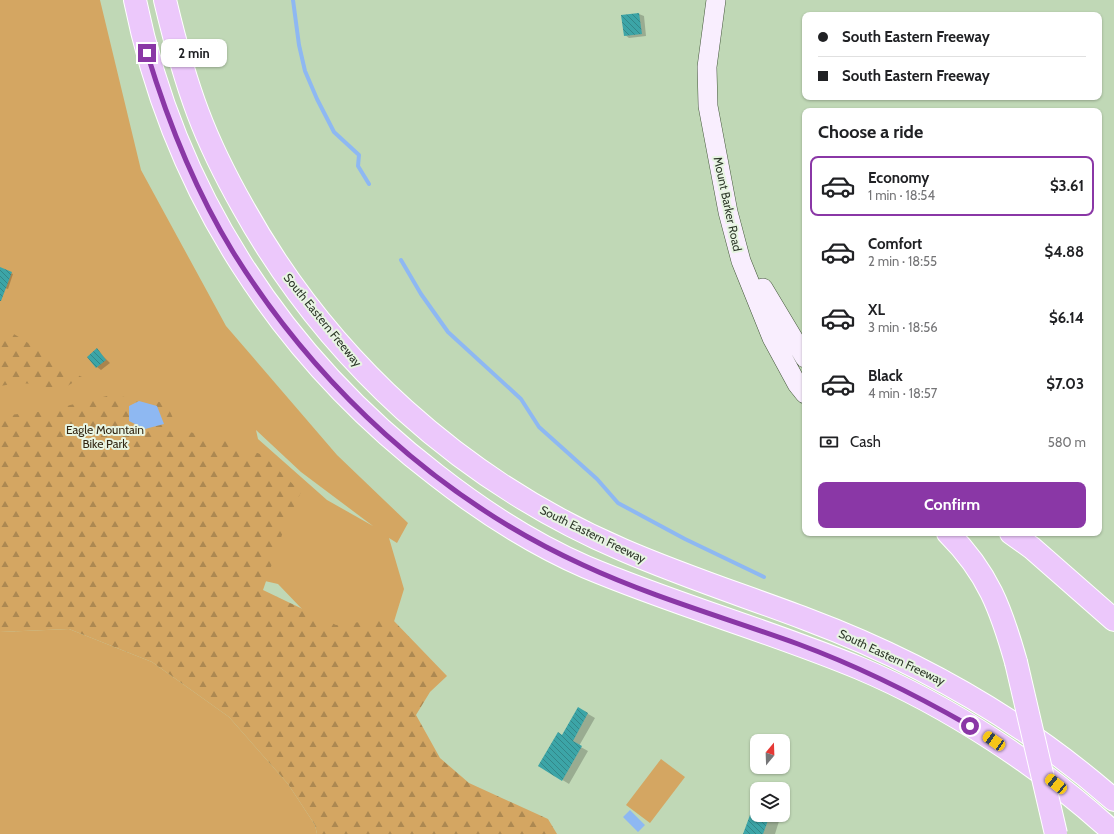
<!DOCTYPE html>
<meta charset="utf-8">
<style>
:root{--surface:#fff;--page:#f6f6f6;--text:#202124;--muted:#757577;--line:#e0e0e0;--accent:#8a37a6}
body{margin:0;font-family:Cabin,sans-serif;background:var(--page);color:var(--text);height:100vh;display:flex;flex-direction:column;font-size:15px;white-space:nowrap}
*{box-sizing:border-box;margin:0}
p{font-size:13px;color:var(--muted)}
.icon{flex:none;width:22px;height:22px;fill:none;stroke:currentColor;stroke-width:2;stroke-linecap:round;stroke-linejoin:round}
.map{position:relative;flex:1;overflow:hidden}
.drawer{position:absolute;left:802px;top:108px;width:300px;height:428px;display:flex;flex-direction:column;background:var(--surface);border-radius:8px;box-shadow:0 1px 3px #0004}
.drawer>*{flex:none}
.hud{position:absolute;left:802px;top:12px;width:300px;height:88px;border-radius:8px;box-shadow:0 1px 3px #0004;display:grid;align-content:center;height:88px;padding:0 16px;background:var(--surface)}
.needle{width:26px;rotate:19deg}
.controls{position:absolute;left:750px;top:734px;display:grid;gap:8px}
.controls a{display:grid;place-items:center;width:40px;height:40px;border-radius:8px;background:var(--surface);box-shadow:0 1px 3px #0004;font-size:20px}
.end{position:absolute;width:18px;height:18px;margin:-9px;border:5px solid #8a37a6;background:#fff;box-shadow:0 0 0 2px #fff}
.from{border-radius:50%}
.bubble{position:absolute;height:28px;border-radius:8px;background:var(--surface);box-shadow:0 1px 3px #0004;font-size:13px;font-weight:700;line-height:28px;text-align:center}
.car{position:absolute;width:12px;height:24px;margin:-12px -6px;border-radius:5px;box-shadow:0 0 3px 1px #0007;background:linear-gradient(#f5c518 24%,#345 0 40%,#f5c518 0 76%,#345 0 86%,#f5c518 0)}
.hud b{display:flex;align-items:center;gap:14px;height:38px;font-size:15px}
.hud b+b{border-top:1px solid var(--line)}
.hud i{width:10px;height:10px;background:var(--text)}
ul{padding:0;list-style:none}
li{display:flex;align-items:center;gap:12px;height:60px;margin:0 8px 6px;padding:0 8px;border:2px solid transparent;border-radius:8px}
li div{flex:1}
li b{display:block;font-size:15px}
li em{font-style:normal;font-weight:700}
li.current{border-color:var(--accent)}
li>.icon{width:36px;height:36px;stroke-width:1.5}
h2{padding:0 16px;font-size:18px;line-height:48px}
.pay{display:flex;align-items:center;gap:10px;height:44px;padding:0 16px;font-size:15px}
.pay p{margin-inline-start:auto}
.button{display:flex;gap:8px;margin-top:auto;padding:8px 16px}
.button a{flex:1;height:46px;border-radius:8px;background:var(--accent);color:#fff;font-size:16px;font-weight:700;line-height:46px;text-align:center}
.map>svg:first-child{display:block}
.green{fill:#d4a662;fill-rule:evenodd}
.forest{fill:url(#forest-firs)}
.water{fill:#8eb8f2}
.shadow{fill:#0003}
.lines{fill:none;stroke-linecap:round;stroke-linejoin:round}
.stream{stroke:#8eb8f2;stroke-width:4}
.building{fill:url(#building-back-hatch)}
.secondary-casing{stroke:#415538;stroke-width:20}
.motorway-casing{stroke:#fff;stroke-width:24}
.secondary{stroke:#f9eefe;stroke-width:19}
.motorway{stroke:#ecc8fb;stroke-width:22}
.motorway-bridge-casing{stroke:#fff;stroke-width:24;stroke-linecap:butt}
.motorway-bridge{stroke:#ecc8fb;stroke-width:22}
.route{stroke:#8a37a6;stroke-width:5}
.labels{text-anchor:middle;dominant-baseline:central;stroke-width:4;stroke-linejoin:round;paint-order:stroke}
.street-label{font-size:12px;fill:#2e382a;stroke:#e8f5e3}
.park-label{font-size:12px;fill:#342713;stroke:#e8f5e3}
</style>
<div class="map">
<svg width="1114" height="834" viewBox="0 0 1114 834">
<defs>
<pattern id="forest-firs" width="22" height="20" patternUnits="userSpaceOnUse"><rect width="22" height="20" fill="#d4a662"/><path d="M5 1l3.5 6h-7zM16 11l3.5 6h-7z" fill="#ac8851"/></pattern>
<pattern id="building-back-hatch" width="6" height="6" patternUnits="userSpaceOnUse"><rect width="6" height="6" fill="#3ca5a7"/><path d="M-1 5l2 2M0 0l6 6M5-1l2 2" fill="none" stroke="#338788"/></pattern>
</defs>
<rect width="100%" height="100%" fill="#c0d8b6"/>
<path class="green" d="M 0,0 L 100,0 L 141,170 L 226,326 L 337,455 L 408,523 L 397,543 L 389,538 L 404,589 L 377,677 L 349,658 L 278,584 L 0,519 ZM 256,430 L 301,472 L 373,526 L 327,500 L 258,439 Z
M 69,629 L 152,662 L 229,717 L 288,784 L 315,825 L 317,834 L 0,834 L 0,632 Z
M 661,759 L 685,777 L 650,823 L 626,805 Z"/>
<path class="forest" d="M 0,327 C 30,340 52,364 82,377 L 56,393 L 35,384 L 18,383 L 0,386 Z
M 111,395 L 166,403 L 178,429 L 225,441 L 263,455 L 301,492 L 284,529 L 263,590 L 336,625 L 391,618 L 394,621 L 447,676 L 430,692 L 416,715 L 440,758 L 469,783 L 548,819 L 557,834 L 317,834 L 315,825 L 288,784 L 229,717 L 152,662 L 69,629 L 0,632 L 0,416 L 46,411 Z"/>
<path class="water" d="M 139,401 L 157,406 L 164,424 L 145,429 L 129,421 L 129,406 Z
M 630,810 L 645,825 L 638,832 L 623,817 Z"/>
<path class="shadow" d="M 639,14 L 644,16 L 646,36 L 629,38 L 625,35 Z
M 0,269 L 13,274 L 8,289 L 0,287 Z
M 97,350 L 110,363 L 101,370 L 97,367 Z
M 578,708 L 595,718 L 579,746 L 588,751 L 569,784 L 540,766 L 563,736 Z
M 754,806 L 757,807 L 757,815 L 775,815 L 780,818 L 775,834 L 744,834 Z"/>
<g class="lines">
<path class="stream" d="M 293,0 L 299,45 L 305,71 L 317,99 L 334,132 L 359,155 L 358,166 L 369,184
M 401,260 L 421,294 L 448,332 L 521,399 L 539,427 L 597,479 L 618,503 L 685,539 L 764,577"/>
</g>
<path class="building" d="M 639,13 L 642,34 L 624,36 L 621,15 Z
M 0,267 L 12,272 L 1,301 L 0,301 Z
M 97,348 L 106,360 L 96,368 L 87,357 Z
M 578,707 L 588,713 L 573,741 L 582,746 L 562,781 L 538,766 L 558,732 L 562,735 Z
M 750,815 L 770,815 L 763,834 L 743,834 Z"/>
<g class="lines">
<defs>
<path id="secondary" d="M 716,0 L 707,67 L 708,106 L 728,212 L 741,261 L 772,338 L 797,384 L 805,394
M 763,288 L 805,358"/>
<path id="motorway" d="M 135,0 C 174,192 281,356 436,475 C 482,511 533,544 586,567 C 676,605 770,631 859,668 C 949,706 1042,767 1114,833
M 165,0 C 174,38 184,76 198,113 C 210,145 226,177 243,207 C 328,360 462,481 623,550 C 683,576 745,596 806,619 C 918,661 1024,721 1114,800
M 948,533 C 988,573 1001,609 1016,662
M 1011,533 L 1032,548 L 1114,620"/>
</defs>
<use href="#secondary" class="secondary-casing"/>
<use href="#motorway" class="motorway-casing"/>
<use href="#secondary" class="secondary"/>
<use href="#motorway" class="motorway"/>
<defs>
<path id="motorway-bridge" d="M 1016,662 L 1056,834"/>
</defs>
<use href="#motorway-bridge" class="motorway-bridge-casing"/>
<use href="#motorway-bridge" class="motorway-bridge"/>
</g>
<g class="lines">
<path class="route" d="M 147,53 C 168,122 195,190 233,252 C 316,386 440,500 583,565 C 652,597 726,618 798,644 C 858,666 914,694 970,726"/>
</g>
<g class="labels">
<g class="street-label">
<text transform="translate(728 204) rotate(78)">Mount Barker Road</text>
<text transform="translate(323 320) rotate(51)">South Eastern Freeway</text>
<text transform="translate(593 534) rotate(26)">South Eastern Freeway</text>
<text transform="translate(892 657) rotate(25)">South Eastern Freeway</text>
</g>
<g class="park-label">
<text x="105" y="429">Eagle Mountain<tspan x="105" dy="14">Bike Park</tspan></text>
</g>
</g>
</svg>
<div class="controls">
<a><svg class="needle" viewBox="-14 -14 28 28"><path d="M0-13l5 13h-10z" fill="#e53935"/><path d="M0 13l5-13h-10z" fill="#757577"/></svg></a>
<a><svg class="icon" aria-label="layers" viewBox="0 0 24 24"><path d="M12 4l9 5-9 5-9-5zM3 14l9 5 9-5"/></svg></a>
</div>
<i class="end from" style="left:970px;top:726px"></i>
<i class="end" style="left:147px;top:53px"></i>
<div class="bubble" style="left:161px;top:39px;width:66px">2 min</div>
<i class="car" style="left:994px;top:741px;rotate:304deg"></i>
<i class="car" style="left:1056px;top:784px;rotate:309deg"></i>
<div class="hud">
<b><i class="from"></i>South Eastern Freeway</b>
<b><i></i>South Eastern Freeway</b>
</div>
<section class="drawer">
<h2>Choose a ride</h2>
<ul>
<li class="current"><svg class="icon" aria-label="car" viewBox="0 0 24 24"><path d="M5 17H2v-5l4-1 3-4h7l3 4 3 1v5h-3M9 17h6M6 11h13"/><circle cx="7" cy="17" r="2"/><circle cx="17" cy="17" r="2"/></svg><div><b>Economy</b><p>1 min · 18:54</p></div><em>$3.61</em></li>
<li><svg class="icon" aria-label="car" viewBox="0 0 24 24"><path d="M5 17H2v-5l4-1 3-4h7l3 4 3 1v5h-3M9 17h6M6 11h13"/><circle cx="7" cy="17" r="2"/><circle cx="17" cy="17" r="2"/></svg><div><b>Comfort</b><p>2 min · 18:55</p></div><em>$4.88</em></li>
<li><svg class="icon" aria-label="car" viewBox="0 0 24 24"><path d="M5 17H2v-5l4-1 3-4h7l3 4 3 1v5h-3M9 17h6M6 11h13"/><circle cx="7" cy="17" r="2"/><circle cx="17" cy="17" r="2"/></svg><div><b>XL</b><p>3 min · 18:56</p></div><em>$6.14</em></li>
<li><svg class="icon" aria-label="car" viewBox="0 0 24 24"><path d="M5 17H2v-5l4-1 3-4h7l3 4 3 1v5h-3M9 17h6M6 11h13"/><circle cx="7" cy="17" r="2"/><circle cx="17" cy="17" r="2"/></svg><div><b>Black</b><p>4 min · 18:57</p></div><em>$7.03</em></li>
</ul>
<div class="pay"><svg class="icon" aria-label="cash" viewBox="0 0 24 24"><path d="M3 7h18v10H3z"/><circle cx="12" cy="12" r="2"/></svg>Cash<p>580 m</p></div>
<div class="button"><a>Confirm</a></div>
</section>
</div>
